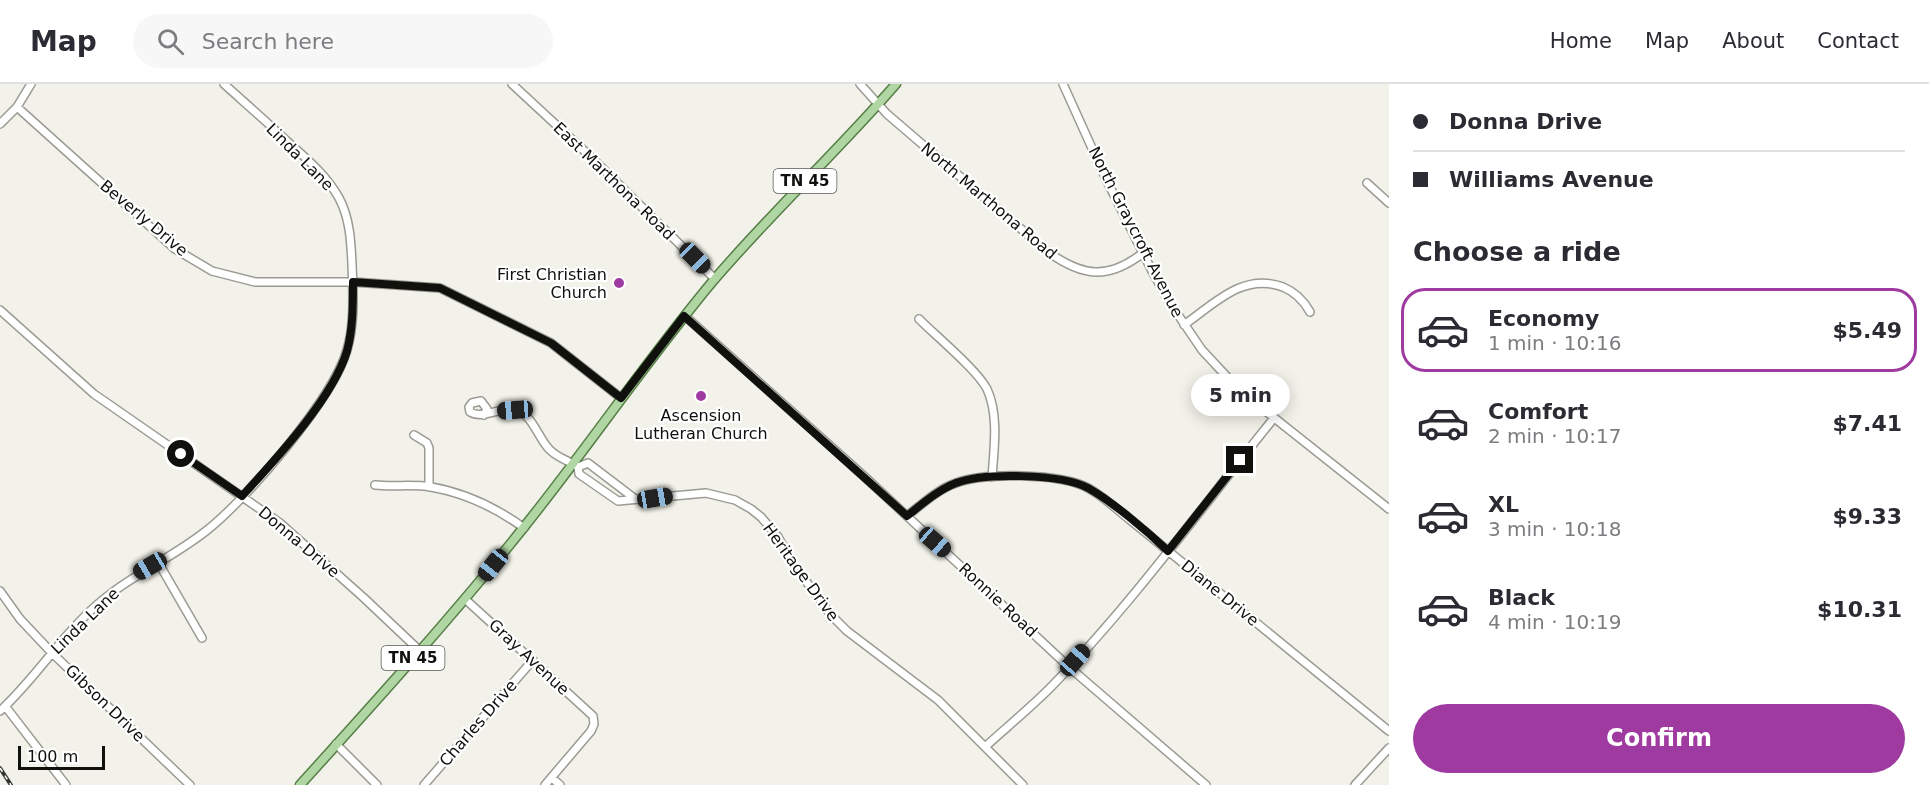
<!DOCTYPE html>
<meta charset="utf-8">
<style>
:root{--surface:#fff;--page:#f7f7f7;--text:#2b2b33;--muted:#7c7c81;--line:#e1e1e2;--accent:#9f3ba0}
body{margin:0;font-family:"DejaVu Sans",sans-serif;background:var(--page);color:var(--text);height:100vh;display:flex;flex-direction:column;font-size:22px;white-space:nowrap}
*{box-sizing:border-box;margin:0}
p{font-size:20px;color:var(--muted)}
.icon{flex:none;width:33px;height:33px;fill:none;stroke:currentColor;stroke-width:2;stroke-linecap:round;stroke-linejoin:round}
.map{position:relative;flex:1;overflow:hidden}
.drawer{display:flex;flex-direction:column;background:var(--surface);width:540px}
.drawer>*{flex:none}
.guide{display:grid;align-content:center;height:132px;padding:0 24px;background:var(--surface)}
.scale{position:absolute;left:18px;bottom:15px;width:87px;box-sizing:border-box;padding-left:6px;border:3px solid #10100d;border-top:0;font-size:16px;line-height:21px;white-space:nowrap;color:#10100d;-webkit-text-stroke:4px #fff;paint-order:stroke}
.end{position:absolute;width:27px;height:27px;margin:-14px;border:8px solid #10100d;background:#fff;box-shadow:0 0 0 3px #fff}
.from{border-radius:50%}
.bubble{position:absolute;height:42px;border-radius:21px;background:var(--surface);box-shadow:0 3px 15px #0003;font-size:20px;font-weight:800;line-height:42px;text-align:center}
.car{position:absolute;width:18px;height:36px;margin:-18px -9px;border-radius:8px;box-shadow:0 0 4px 2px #0007;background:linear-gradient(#222 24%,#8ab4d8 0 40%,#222 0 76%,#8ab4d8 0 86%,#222 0)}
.guide b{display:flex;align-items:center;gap:21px;height:57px;font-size:22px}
.guide b+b{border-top:2px solid var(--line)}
.guide i{width:15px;height:15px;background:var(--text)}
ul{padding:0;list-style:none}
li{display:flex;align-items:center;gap:18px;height:84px;margin:0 12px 9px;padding:0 12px;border:3px solid transparent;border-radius:24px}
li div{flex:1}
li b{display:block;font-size:22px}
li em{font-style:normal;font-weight:800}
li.current{border-color:var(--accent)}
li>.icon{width:54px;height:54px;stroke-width:1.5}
h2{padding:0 24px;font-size:27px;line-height:72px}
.button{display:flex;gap:12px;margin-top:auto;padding:12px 24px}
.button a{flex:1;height:69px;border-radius:36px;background:var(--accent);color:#fff;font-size:24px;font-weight:800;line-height:69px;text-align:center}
header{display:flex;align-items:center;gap:36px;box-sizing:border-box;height:84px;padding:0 30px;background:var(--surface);border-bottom:2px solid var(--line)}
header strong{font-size:28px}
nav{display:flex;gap:33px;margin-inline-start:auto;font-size:21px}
.search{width:420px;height:54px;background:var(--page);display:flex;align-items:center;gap:15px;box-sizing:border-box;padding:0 21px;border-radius:33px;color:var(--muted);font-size:22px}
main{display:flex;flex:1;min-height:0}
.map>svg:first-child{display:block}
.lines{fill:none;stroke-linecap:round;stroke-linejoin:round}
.minor-casing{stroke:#9b9b93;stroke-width:10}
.major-casing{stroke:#567e46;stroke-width:11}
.minor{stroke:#fff;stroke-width:7}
.major{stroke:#b0d6a3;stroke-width:8}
.rail-casing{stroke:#33332f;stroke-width:4}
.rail{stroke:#fff;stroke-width:1.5;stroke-dasharray:4.5;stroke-linecap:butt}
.route{stroke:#10100d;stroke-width:8}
.poi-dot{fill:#9f3ba0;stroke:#fff;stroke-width:2}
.labels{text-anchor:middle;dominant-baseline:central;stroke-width:4.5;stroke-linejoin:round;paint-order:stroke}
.shield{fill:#fff;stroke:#585856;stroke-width:1.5}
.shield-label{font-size:15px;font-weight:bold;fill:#10100d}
.street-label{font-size:16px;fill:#10100d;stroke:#fff}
.poi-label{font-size:16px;fill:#10100d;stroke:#fff;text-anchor:end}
</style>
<header>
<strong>Map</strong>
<div class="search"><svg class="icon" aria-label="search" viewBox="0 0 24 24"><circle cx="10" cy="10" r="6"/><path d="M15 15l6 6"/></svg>Search here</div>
<nav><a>Home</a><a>Map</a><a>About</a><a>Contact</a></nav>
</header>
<main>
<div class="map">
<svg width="1389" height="701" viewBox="0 0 1389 701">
<rect width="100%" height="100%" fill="#f2f2ea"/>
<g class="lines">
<defs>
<path id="minor" d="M 512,0 L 593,75 L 715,195
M 860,0 L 887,30 L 1048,168 C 1083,193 1108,196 1143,169
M 1063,0 L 1105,93 L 1152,187 L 1170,219 L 1202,266 L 1229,295 L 1253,317 L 1389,425
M 17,23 L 175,165 L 212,187 L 255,198 L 353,198 L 440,204 L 551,259 L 621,314
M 0,40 L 17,23 L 31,0
M 1367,99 L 1389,119
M 0,226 L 94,310 L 280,439 L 364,514 L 420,567
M 685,232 L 865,393 L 1069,583 L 1206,701
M 919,235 C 936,252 977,286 987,305 C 999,331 994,365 992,393
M 1184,241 C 1214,220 1243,188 1283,203 C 1295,208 1304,217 1310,228
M 484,331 L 487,325 L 481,317 L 472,319 L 469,323 L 470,328 C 484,336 500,322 516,326 C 533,331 538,354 549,365 C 557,374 568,376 578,383 L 579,390 L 618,417 L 706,409 L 735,416 L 751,425 L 761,433 L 778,453 L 794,481 L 831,531 L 847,547 L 938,616 L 1023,701
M 414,351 L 427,359 L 429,364 L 429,403
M 578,383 L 588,379 L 634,414
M 375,401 C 394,403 413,400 431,403 C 466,409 495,423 524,444
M 907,432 C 922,420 938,405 956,399 C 985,388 1057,390 1084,402 C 1100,409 1115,424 1129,435 L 1389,647
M 158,478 L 202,554
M 0,507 L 20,535 L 52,569 L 190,701
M 465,515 L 593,632 L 594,640 L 591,647 L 545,701
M 5,622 L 66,701
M 0,627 C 36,594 61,552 98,520 C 131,491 172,474 206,447 C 247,415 333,315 347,266 C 355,239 353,209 352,180 C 351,159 350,134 339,114 C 327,92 307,75 288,58 C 267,38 245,19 224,0
M 336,660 L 377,701
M 986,662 C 1007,643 1030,624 1050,604 C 1132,520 1201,424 1274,334
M 552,694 L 560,701
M 424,701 L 533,576
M 1355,701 L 1389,664"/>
<path id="major" d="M 300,701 C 376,617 453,532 524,443 C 589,362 647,276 713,197 C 771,129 837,68 896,0"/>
</defs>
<use href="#minor" class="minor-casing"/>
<use href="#major" class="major-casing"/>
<use href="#minor" class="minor"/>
<use href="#major" class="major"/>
<defs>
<path id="rail" d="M 0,684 L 11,701"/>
</defs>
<use href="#rail" class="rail-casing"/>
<use href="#rail" class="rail"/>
</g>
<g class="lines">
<path class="route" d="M 181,370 L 242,412 C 276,375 333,314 347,267 C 353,245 353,221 353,198 L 440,204 L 551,259 L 621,314 L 684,232 L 907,432 C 922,420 938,406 956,399 C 984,388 1062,390 1088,404 C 1113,418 1147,447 1168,467 L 1240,376"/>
</g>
<g class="poi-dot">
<circle cx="619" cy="199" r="6"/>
<circle cx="701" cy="312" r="6"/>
</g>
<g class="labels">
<g class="shield">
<rect x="773.5" y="85" width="63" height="24" rx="4.5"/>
<rect x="381.5" y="562" width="63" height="24" rx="4.5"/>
</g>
<g class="shield-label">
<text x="805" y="97">TN 45</text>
<text x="413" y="574">TN 45</text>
</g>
<g class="street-label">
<text transform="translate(300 73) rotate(45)">Linda Lane</text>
<text transform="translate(614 97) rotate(44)">East Marthona Road</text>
<text transform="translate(989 117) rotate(40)">North Marthona Road</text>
<text transform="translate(144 134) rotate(40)">Beverly Drive</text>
<text transform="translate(1136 148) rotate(63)">North Graycroft Avenue</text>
<text transform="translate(299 458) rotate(40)">Donna Drive</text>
<text transform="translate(801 488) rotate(54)">Heritage Drive</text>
<text transform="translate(1220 509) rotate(39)">Diane Drive</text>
<text transform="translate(998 516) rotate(43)">Ronnie Road</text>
<text transform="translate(85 537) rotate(-44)">Linda Lane</text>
<text transform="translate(529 573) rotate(43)">Gray Avenue</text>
<text transform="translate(105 619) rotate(44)">Gibson Drive</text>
<text transform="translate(478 639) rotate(-49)">Charles Drive</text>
</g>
<g class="poi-label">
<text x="607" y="190">First Christian<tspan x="607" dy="18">Church</tspan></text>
<text x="701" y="331" text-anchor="middle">Ascension<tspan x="701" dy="18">Lutheran Church</tspan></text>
</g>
</g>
</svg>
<div class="scale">100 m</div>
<i class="end from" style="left:181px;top:370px"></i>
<i class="end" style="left:1240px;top:376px"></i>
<div class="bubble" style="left:1191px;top:290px;width:99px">5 min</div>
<i class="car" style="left:695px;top:174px;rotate:135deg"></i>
<i class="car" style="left:515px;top:326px;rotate:266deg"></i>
<i class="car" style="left:655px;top:414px;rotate:81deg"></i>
<i class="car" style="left:935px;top:458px;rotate:131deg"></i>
<i class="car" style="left:493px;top:481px;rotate:219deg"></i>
<i class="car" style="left:150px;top:482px;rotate:240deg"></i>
<i class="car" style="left:1075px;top:576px;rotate:41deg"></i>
</div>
<section class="drawer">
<div class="guide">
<b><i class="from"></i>Donna Drive</b>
<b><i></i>Williams Avenue</b>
</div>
<h2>Choose a ride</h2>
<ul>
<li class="current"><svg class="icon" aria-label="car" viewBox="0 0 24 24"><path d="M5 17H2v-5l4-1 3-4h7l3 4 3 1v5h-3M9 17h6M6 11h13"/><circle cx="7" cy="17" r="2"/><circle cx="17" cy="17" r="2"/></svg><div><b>Economy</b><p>1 min · 10:16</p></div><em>$5.49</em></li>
<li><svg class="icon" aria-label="car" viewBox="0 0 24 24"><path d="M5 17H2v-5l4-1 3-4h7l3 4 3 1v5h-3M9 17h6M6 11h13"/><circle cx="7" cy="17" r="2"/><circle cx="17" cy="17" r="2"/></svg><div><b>Comfort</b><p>2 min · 10:17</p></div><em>$7.41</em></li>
<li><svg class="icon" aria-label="car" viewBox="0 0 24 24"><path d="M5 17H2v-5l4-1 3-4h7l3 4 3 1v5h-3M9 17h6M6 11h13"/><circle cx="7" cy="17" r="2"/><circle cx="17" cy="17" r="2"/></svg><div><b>XL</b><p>3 min · 10:18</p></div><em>$9.33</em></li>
<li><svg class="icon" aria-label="car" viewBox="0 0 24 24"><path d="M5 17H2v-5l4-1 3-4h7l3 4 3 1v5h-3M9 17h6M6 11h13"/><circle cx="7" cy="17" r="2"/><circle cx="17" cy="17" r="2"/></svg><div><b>Black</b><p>4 min · 10:19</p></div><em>$10.31</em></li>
</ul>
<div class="button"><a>Confirm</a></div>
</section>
</main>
